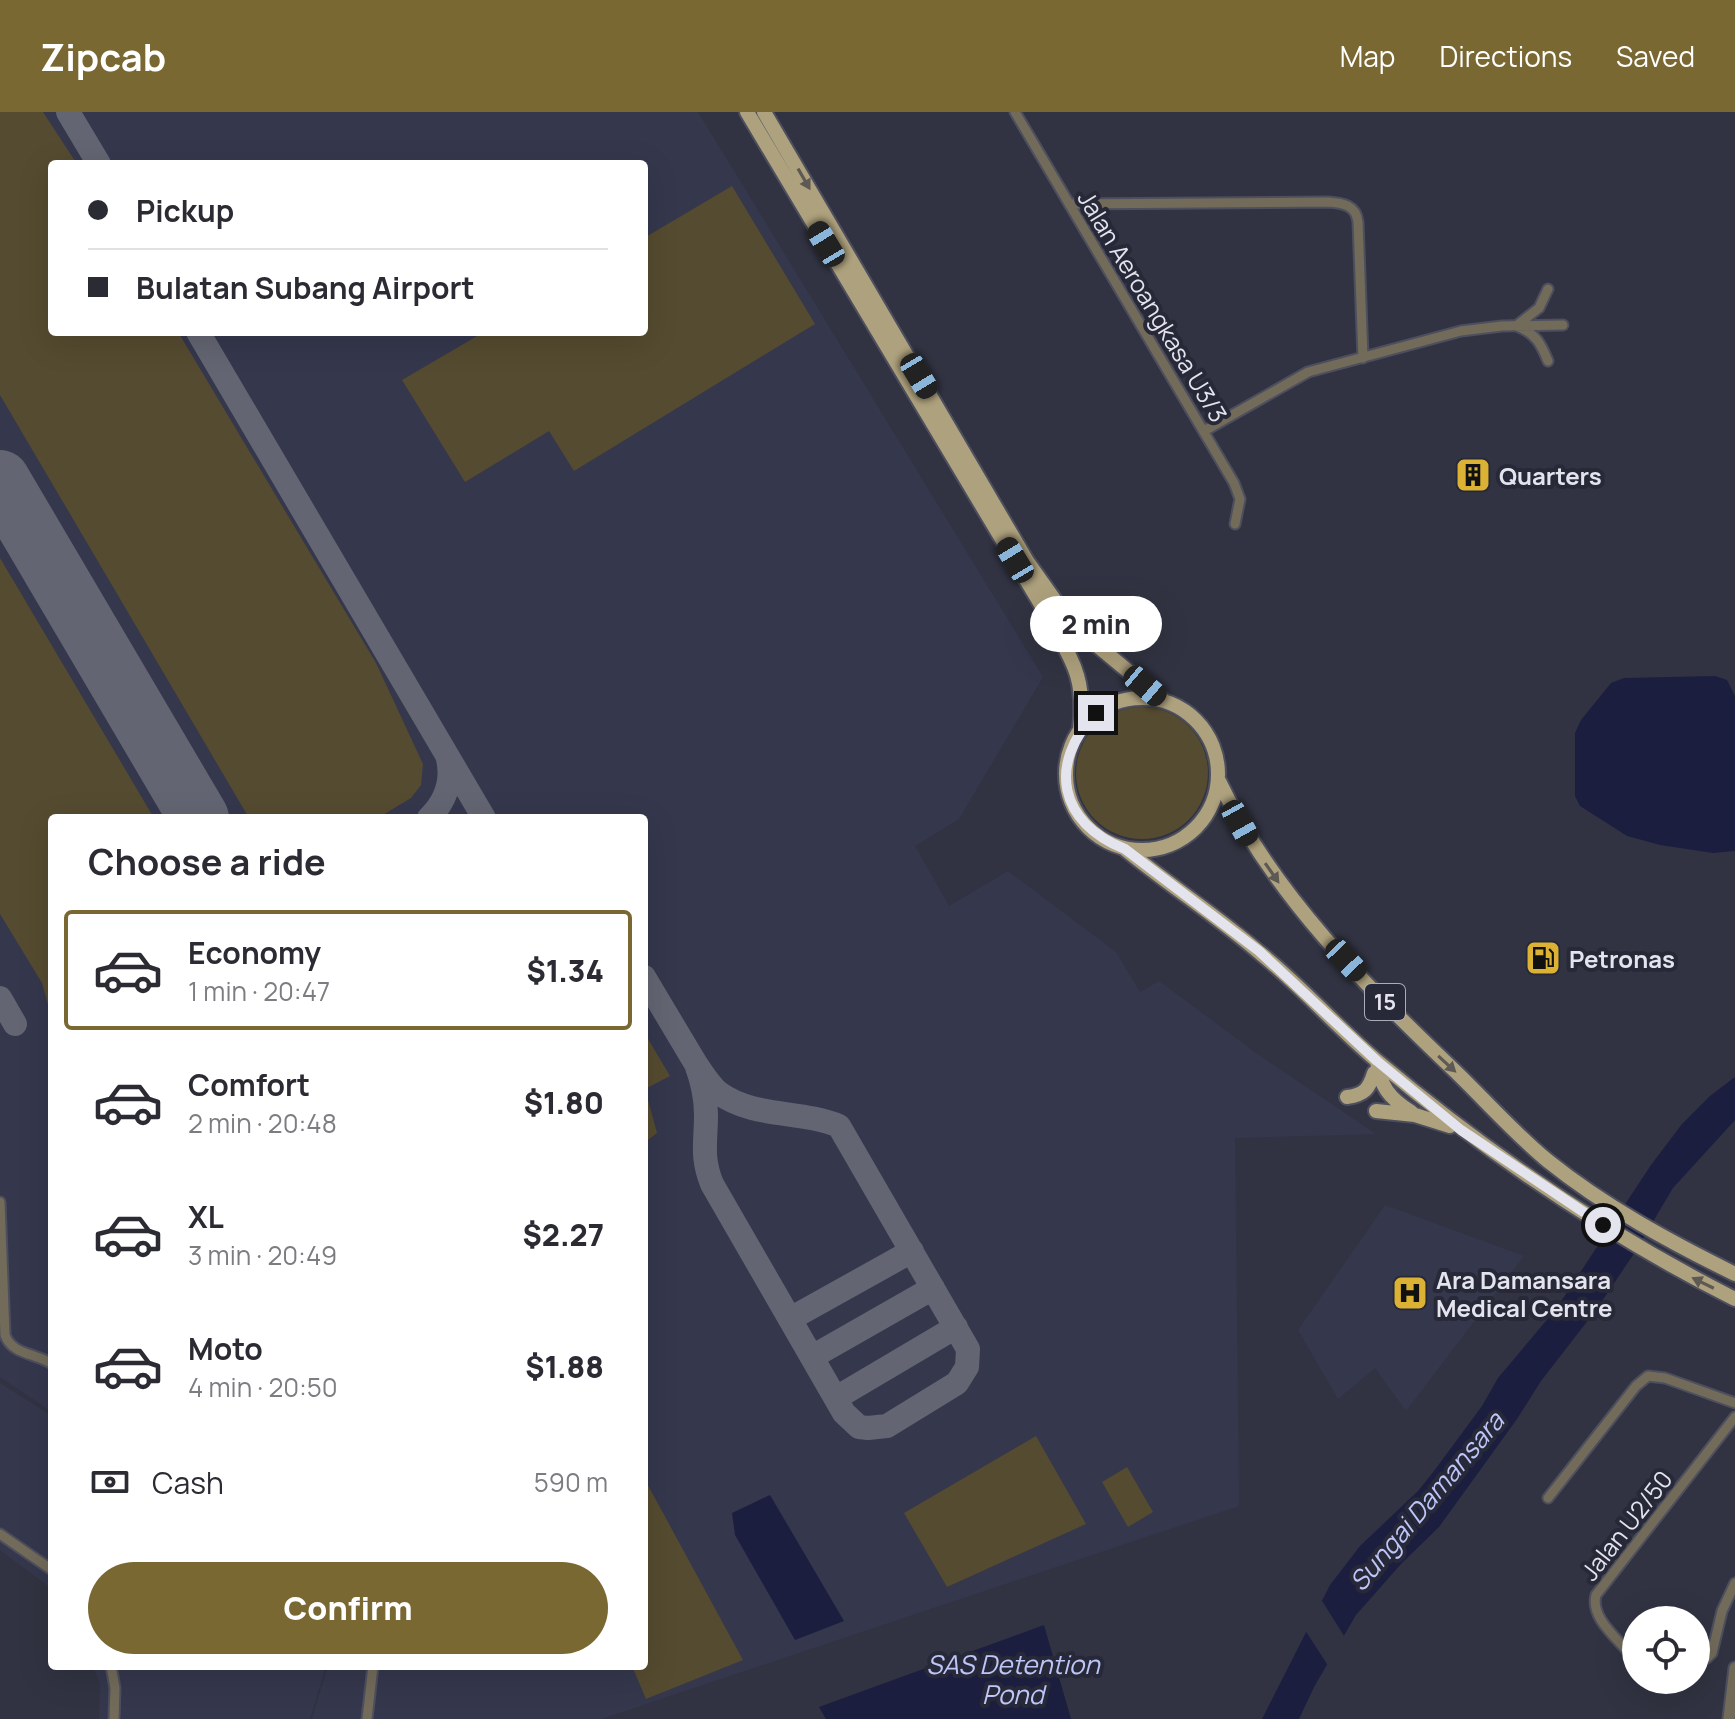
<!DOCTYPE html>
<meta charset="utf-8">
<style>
:root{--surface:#fff;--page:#f7f7f7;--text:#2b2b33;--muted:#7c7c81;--line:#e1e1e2;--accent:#7a6833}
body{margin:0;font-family:Manrope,sans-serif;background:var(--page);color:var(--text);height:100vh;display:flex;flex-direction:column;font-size:30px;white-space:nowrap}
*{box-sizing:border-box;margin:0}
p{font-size:26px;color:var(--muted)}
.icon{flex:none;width:44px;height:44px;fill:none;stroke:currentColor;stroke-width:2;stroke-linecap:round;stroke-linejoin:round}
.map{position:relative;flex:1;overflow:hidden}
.details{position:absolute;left:48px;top:702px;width:600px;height:856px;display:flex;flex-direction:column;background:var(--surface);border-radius:8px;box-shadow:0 8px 32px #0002}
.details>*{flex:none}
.guide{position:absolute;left:48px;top:48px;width:600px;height:176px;border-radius:8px;box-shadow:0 8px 32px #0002;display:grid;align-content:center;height:176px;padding:0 40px;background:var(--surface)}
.controls{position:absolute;left:1622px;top:1494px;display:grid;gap:16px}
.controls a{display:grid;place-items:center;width:88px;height:88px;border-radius:50%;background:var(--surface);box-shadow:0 8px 32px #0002;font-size:40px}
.end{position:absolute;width:36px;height:36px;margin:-18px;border:10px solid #e3e4ee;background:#111;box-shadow:0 0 0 4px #111}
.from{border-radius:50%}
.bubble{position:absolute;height:56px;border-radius:28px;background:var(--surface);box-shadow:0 8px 32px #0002;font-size:26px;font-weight:800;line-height:56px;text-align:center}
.car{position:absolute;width:24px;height:48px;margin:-24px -12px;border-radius:10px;box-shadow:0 0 6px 2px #0007;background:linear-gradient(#222 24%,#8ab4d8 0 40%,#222 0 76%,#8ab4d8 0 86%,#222 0)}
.guide b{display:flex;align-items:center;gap:28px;height:76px;font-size:30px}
.guide b+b{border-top:2px solid var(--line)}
.guide i{width:20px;height:20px;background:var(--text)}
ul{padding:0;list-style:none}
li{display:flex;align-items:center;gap:24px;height:120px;margin:0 16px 12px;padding:0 24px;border:4px solid transparent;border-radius:8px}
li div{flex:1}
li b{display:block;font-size:30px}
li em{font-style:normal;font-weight:800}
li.current{border-color:var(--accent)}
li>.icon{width:72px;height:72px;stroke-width:1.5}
h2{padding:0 40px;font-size:36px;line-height:96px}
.pay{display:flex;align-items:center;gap:20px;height:88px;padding:0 40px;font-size:30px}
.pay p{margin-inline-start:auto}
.primary-button{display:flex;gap:16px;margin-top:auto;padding:16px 40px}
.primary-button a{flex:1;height:92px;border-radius:48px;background:var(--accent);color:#fff;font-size:32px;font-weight:800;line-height:92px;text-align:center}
header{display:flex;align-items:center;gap:48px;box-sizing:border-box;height:112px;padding:0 40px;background:var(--accent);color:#fff}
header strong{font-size:38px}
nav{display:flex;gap:44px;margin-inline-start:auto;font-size:28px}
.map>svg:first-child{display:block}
.built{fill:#35374d;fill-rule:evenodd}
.green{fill:#554b30}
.water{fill:#1c1e3f}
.pier{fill:#313342}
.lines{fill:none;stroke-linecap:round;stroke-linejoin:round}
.taxiway{stroke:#636572;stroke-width:24}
.runway{stroke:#636572;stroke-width:60}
.minor-casing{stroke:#4d4f5e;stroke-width:13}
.tertiary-casing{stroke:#4d4f5e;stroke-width:15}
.primary-casing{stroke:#4d4f5e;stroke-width:18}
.minor{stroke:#726b5a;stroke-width:9}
.tertiary{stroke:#726b5a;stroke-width:11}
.primary{stroke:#aea17d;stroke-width:14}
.oneway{fill:#5d5954}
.route{stroke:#e3e4ee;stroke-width:10}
.labels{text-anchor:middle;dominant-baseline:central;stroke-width:8;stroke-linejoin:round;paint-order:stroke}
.shield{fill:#272938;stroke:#abacb7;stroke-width:2}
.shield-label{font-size:22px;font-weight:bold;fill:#e3e4ee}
.street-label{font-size:24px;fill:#e3e4ee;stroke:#272938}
.poi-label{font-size:24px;font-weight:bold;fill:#e3e4ee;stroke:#272938;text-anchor:start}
.water-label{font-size:26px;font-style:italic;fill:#bec5f8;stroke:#272938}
</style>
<header>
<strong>Zipcab</strong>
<nav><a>Map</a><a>Directions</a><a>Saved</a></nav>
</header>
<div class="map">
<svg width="1735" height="1607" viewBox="0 0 1735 1607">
<rect width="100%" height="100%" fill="#313342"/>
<path class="built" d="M 0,0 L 698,0 L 1043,565 L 959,707 L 915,734 L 949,794 L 1008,759 L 1116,840 L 1140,880 L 1159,869 L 1256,941 L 1376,1022 L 1235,1026 L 1239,1394 L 601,1607 L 312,1607 L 328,1554 L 644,1554 L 644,706 L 52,706 L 52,1300 L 0,1265 ZM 52,52 L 644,52 L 644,220 L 52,220 Z
M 1385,1093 L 1524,1144 L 1406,1299 L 1375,1256 L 1338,1287 L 1298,1218 Z
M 0,1271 L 52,1304 L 52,1477 L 0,1438 Z
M 93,1554 L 326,1554 L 310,1607 L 99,1607 L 100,1573 Z"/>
<path class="green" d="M 0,0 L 43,0 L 77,52 L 52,52 L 52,220 L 178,220 L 376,551 L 423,652 L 421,673 L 411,686 L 378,706 L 249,706 L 0,283 Z
M 732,74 L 815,212 L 574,359 L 549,319 L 465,370 L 402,268 L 484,220 L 644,220 L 644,126 Z
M 0,446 L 154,706 L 52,706 L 52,907 L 42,871 L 0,802 Z
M1076 661a66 66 0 1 1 132 0a66 66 0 1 1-132 0Z
M 644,920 L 670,964 L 645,977 L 657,1021 L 644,1031 Z
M 1036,1324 L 1086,1412 L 947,1475 L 904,1401 Z
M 1127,1355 L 1153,1400 L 1128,1415 L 1102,1370 Z
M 644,1366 L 743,1548 L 646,1587 L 632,1554 L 644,1554 Z"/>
<path class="water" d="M 1715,564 L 1727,568 L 1735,584 L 1735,739 L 1713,741 L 1660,733 L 1627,724 L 1580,694 L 1575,684 L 1575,621 L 1581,608 L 1611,571 L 1624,566 Z
M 1735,965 L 1735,1008 L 1673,1076 L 1635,1140 L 1596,1198 L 1541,1269 L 1517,1307 L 1439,1415 L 1401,1452 L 1356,1503 L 1314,1575 L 1299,1607 L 1262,1607 L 1330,1473 L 1360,1434 L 1418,1379 L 1434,1359 L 1482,1294 L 1498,1266 L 1556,1197 L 1651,1053 L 1682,1012 L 1710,984 Z
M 770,1383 L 844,1509 L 795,1528 L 735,1423 L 732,1401 Z
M 1044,1513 L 1071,1607 L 826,1607 L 819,1595 Z"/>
<path class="pier" d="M 1319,1484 L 1346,1527 L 1329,1555 L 1303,1515 Z"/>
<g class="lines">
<path class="taxiway" d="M 68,0 L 99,52
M 198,220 L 484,706
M 429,706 C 445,690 453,669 448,647
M 644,865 L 696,952 C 702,968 706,985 706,1003 C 706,1030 701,1045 712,1072 L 844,1301 L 859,1315 L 868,1316 L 887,1314 L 957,1271 L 967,1255 L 968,1237 L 839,1014 C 801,998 753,1006 719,981 C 710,974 703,962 696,952
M 0,886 L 15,912
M 790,1207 L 912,1139
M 812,1245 L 933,1176
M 836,1286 L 956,1215"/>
<path class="runway" d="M 0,368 L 199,706"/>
<defs>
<path id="minor" d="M 1015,0 L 1234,371 L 1240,387 L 1235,412
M 1069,92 L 1328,90 C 1343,91 1356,93 1358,110 L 1363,246
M 1516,214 L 1539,196 L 1548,177
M 1519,215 C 1536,222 1541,232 1548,249
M 1204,319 L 1308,260 L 1461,219 L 1502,214 L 1563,213
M 0,1090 L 5,1223 C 12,1243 36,1241 52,1252
M 1548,1386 L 1636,1274 L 1648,1264 L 1665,1266 L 1735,1291
M 0,1422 L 52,1458
M 1636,1545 L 1629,1541 C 1616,1525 1590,1505 1596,1483 L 1735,1305
M 1696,1548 L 1707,1546 L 1712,1541 L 1722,1499 L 1735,1471
M 111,1554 L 115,1576 L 114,1607
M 367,1607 L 373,1554"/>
<path id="tertiary" d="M 1729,1607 L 1735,1556"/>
<path id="primary" d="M 747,0 L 1046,501 C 1071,548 1086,562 1080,618
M 764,0 L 1027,449 L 1061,497 L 1081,520 L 1164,589
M1066 662a76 76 0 1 1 152 0a76 76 0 1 1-152 0Z
M 1219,669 C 1273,783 1366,874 1456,960 C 1486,989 1515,1022 1548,1049 C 1604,1094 1670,1130 1735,1162
M 1125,737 C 1169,773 1217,804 1260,841 C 1301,874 1336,914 1376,948 C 1487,1041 1606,1122 1735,1187
M 1377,949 C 1380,974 1389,986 1411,1000
M 1347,985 C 1364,983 1369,977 1374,961
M 1376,999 L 1415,1003 L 1450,1014"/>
</defs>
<use href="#minor" class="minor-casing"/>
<use href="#tertiary" class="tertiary-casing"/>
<use href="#primary" class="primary-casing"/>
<use href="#minor" class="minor"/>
<use href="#tertiary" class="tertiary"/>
<use href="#primary" class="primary"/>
</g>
<defs><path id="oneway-solid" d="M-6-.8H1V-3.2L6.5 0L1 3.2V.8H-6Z" transform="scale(2)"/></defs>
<g class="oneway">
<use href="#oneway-solid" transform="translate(804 67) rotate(60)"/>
<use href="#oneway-solid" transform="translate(1272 761) rotate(55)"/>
<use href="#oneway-solid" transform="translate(1447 952) rotate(43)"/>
<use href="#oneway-solid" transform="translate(1703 1171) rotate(-154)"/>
</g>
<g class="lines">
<path class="route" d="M 1096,601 C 1047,652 1059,711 1125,737 L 1259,839 L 1377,949 L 1461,1018 L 1603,1113"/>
</g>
<defs>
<symbol id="building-square" viewBox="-11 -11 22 22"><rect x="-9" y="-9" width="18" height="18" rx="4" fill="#dbb233" stroke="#272938"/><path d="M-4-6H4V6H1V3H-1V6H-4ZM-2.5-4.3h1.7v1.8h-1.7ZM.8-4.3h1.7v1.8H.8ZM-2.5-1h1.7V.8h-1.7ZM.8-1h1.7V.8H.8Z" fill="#111"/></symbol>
<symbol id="fuel-square" viewBox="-11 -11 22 22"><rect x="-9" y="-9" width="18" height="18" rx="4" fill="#dbb233" stroke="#272938"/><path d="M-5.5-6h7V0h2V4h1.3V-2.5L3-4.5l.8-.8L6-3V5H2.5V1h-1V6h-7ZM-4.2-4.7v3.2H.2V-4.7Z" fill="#111"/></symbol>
<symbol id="hospital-square" viewBox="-11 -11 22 22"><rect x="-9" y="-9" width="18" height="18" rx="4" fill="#dbb233" stroke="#272938"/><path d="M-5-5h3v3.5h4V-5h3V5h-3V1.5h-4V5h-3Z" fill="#111"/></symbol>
</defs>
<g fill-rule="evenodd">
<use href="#building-square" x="1453" y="343" width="40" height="40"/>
<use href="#fuel-square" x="1523" y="826" width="40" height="40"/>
<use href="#hospital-square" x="1390" y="1161" width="40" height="40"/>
</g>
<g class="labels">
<rect class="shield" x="1365" y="872" width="40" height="36" rx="6"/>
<g class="shield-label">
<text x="1385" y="890">15</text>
</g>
<g class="street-label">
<text transform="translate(1153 194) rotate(59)">Jalan Aeroangkasa U3/3</text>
<text transform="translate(1626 1413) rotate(-52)">Jalan U2/50</text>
</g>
<g class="poi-label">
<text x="1499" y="363">Quarters</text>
<text x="1569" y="846">Petronas</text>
<text x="1436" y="1167">Ara Damansara<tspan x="1436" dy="28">Medical Centre</tspan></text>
</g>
<g class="water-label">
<text transform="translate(1426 1389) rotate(-50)">Sungai Damansara</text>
<text x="1013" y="1552">SAS Detention<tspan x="1013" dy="30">Pond</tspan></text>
</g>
</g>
</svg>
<div class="controls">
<a><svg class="icon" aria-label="locate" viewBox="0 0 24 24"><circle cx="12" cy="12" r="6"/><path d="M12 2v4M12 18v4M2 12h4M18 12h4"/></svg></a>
</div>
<i class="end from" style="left:1603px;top:1113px"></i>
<i class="end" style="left:1096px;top:601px"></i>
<div class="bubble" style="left:1030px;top:484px;width:132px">2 min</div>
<i class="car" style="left:826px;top:132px;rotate:329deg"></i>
<i class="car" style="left:919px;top:264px;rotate:149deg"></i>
<i class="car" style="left:1015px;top:448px;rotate:329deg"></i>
<i class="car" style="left:1145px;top:574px;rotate:130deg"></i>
<i class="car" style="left:1240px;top:711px;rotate:151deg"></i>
<i class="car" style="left:1346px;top:848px;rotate:137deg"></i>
<div class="guide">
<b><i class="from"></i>Pickup</b>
<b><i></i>Bulatan Subang Airport</b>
</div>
<section class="details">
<h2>Choose a ride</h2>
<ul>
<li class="current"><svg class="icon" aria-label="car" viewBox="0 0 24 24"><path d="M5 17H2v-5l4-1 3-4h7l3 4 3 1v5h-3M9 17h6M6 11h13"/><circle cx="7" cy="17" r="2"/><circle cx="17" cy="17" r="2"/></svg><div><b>Economy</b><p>1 min · 20:47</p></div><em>$1.34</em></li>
<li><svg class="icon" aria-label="car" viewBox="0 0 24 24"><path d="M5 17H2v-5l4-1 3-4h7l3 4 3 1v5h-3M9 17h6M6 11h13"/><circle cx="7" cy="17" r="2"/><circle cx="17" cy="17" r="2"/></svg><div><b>Comfort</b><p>2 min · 20:48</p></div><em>$1.80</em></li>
<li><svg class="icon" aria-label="car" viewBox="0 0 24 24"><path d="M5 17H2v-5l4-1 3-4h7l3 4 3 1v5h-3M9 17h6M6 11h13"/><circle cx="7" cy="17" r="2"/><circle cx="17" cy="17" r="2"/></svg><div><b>XL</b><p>3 min · 20:49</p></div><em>$2.27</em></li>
<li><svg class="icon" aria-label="car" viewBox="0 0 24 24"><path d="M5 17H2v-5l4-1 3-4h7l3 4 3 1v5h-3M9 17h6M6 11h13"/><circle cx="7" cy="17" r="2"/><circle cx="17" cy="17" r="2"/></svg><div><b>Moto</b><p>4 min · 20:50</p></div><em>$1.88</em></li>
</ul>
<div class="pay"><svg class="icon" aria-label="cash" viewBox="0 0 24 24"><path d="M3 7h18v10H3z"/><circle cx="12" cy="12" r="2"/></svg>Cash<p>590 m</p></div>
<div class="primary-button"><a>Confirm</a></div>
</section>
</div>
